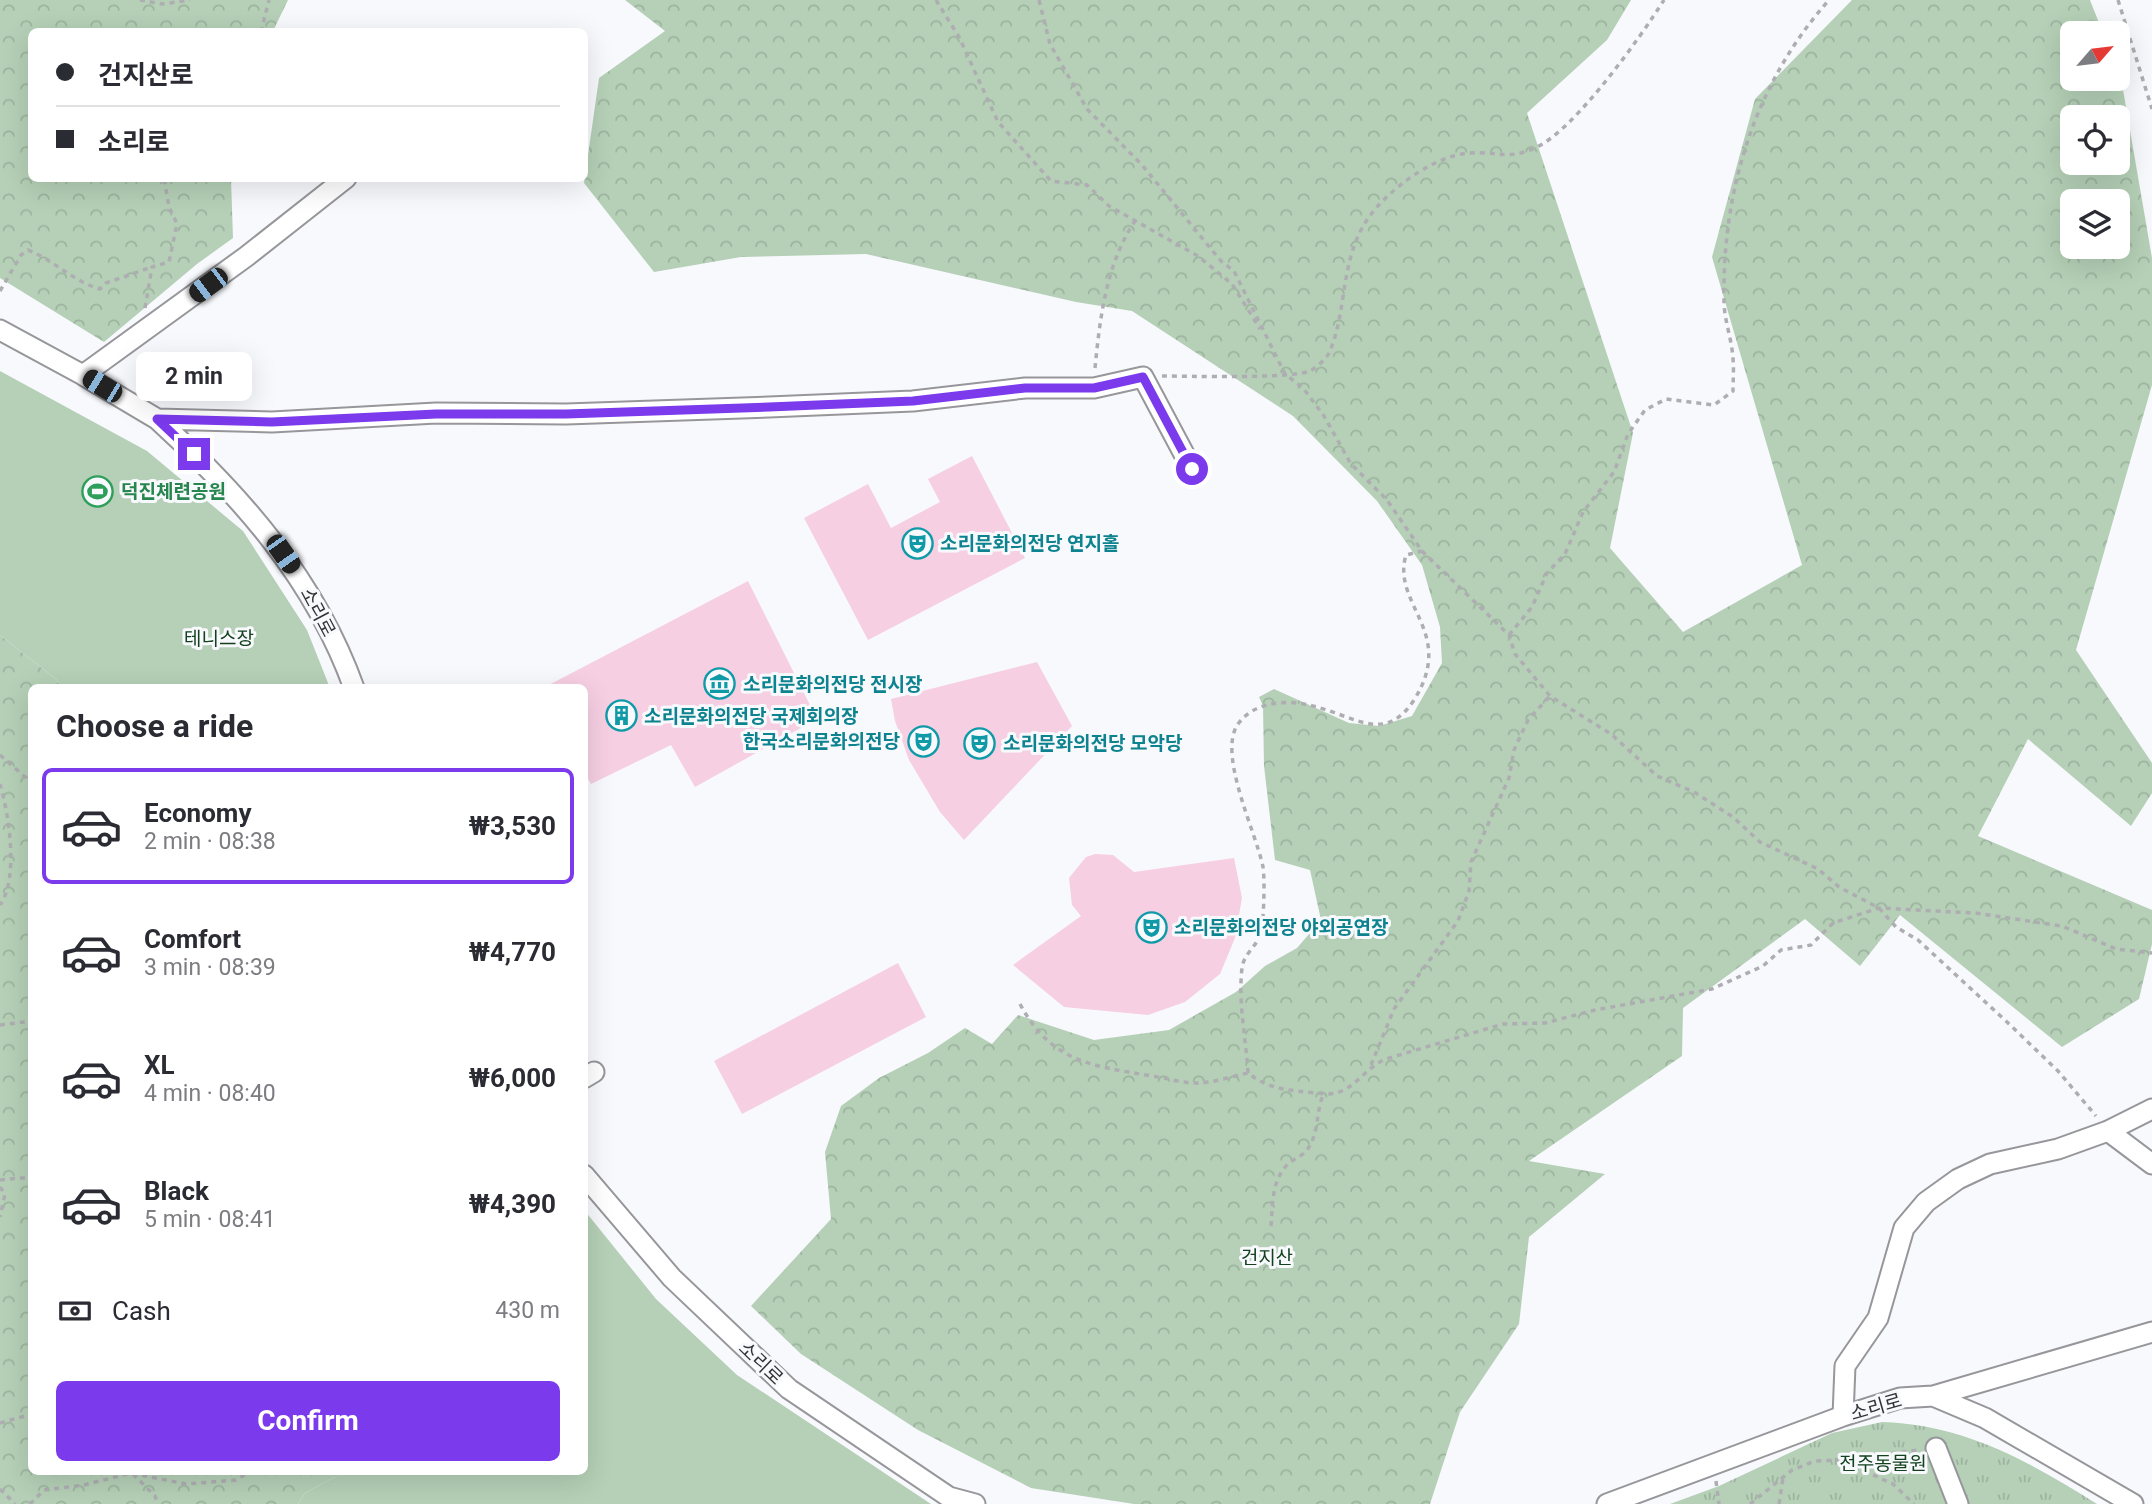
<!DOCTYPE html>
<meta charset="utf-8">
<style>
:root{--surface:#fff;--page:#f2f2f3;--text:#2b2b33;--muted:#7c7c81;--line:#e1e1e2;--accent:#7c3aed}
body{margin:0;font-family:Roboto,"Noto Sans KR",sans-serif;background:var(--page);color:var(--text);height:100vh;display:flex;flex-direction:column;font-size:26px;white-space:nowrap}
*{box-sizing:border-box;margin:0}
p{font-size:23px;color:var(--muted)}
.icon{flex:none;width:38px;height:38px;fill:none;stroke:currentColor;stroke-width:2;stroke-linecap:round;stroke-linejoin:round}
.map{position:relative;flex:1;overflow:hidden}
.panel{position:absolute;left:28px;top:684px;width:560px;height:791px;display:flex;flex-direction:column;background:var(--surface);border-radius:10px;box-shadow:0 7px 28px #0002}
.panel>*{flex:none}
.guide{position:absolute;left:28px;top:28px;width:560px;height:154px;border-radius:10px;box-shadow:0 7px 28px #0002;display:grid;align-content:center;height:154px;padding:0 28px;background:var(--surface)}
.needle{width:46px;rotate:62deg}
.buttons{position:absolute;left:2060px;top:21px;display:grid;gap:14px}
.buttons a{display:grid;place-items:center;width:70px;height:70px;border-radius:10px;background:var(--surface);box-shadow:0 7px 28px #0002;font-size:35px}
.end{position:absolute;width:32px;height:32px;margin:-16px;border:9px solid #7c3aed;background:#fff;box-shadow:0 0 0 4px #fff}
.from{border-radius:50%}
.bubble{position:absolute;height:49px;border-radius:10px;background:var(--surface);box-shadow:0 7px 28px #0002;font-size:23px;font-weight:700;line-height:49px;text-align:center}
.car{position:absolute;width:21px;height:42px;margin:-21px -10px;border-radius:9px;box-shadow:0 0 5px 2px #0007;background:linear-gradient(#222 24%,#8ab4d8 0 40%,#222 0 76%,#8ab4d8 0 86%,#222 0)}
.guide b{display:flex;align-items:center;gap:24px;height:66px;font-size:26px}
.guide b+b{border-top:2px solid var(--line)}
.guide i{width:18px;height:18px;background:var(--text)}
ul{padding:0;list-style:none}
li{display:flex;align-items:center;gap:21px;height:116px;margin:0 14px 10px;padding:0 14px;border:4px solid transparent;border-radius:10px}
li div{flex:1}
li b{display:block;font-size:26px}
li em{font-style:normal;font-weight:700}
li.active{border-color:var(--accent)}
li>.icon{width:63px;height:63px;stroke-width:1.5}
h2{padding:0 28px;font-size:32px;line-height:84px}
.pay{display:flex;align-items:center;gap:18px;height:77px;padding:0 28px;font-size:26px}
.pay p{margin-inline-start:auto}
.primary-button{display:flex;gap:14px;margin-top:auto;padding:14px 28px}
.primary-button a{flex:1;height:80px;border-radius:10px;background:var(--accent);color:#fff;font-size:28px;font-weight:700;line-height:80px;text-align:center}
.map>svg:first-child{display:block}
.grass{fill:url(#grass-tufts)}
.forest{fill:url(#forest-crowns);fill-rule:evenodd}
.pitch{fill:#b5d0b7}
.building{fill:#f6cfe2}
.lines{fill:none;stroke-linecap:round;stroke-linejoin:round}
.minor-casing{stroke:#96969b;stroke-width:23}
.path{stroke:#aeaeb2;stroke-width:3.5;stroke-dasharray:5 5;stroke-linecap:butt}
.minor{stroke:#fff;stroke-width:19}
.route{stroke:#7c3aed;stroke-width:9}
.labels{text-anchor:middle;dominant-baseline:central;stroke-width:6;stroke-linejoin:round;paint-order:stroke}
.leisure-label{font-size:19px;font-weight:bold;fill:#27864d;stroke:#f8f9fd;text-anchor:start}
.culture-label{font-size:19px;font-weight:bold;fill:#0d838f;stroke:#f8f9fd;text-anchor:start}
.street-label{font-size:19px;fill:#333335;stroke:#f8f9fd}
.park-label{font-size:19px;fill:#12411c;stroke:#f8f9fd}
</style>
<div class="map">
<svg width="2152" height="1504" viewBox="0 0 2152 1504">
<defs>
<pattern id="grass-tufts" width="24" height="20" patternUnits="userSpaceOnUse" patternTransform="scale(1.75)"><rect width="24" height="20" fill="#b5d0b7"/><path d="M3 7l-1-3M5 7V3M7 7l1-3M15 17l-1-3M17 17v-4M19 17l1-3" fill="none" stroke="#9cb39e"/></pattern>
<pattern id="forest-crowns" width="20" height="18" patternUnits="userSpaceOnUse" patternTransform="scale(1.75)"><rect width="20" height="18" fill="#b5d0b7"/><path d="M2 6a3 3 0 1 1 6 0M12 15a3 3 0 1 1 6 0" fill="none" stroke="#9cb39e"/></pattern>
</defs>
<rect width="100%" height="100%" fill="#f8f9fd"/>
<path class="grass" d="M 1882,1422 C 1966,1425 2028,1461 2097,1504 L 1670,1504 L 1719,1486 L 1832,1433 Z"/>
<path class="forest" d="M 0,0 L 288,0 L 273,31 L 32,32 L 32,178 L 231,179 L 233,238 L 197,264 L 104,342 L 0,278 Z
M 625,0 L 1631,0 L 1607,40 L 1527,113 L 1633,433 L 1610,548 L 1683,632 L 1802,565 L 1712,257 L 1755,99 L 1852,0 L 2090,0 L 2103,33 L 2072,33 L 2072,79 L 2118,79 L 2118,70 L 2121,78 L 2152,258 L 2152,385 L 2076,650 L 2152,763 L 2152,793 L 2131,826 L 2028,739 L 1978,836 L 2152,910 L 2152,944 L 2139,999 L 2062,1047 L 1900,915 L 1860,966 L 1805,919 L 1683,1008 L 1682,1056 L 1529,1161 L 1605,1174 L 1529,1237 L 1519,1324 L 1460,1412 L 1430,1504 L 1134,1504 L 1031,1488 L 918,1430 L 801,1354 L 751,1306 L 831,1219 L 825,1152 L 841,1106 L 879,1078 L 928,1053 L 965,1028 L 992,1044 L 1018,1015 L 1094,1040 L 1169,1030 L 1236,992 L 1265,966 L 1297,948 L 1321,920 L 1310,870 L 1275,860 L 1264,766 L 1263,706 L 1259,697 L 1274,689 L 1349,723 L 1379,726 L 1412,716 L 1442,663 L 1440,627 L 1422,565 L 1377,501 L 1293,416 L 1132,311 L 1076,302 L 866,254 L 741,257 L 654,272 L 584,183 L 599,78 L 665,31 ZM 2072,117 L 2118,117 L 2118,163 L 2072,163 ZM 2118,201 L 2118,247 L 2072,247 L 2072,201 Z
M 0,635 L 56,679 L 62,688 L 32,688 L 32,1472 L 344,1472 L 305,1493 L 298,1504 L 0,1504 Z"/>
<path class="pitch" d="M 0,371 L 147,451 L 243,531 L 307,630 L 330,688 L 62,688 L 56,679 L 0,635 Z
M 585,1211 L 656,1299 L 737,1375 L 931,1504 L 298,1504 L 305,1493 L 344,1472 L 584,1472 Z"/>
<path class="building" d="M 972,456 L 1025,558 L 868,640 L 804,518 L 868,484 L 891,528 L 940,502 L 928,479 Z
M 748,581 L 817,719 L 695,787 L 671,745 L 591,784 L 584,772 L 584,688 L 543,688 Z
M 1037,662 L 1072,726 L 964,840 L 940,812 L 909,760 L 895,721 L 891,699 Z
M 1095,854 L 1113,855 L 1134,872 L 1234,858 L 1242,898 L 1235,938 L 1220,974 L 1185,1002 L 1148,1015 L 1064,1007 L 1013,965 L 1081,916 L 1072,905 L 1069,878 L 1086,857 Z
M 898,963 L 926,1017 L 742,1114 L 714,1061 Z"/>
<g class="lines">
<defs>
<path id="minor" d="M 0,330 L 83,375 L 157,419 L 272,422 L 436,413 L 566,414 L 769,407 L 913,401 L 1025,388 L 1094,388 L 1143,377 L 1192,469
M 83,375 L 247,256 L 346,178
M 157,419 C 241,496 315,579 354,688
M 584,1078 L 594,1072
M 2108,1131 L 2152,1164
M 584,1175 L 672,1278 L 789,1389 L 949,1497 L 975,1504
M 1933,1396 L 2152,1332
M 1843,1416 L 1845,1366 L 1878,1318 L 1904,1228 L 1926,1202 L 1958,1179 L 1990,1164 L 2058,1149 L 2108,1131 L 2152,1109
M 1936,1448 L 1958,1504
M 1607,1504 L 1843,1416 L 1900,1398 L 1933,1396 L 1985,1418 L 2133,1504"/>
</defs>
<use href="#minor" class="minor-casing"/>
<path class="path" d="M 140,0 L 162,4 L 190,0
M 936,0 L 959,37 L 998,122 L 1051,181 L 1087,185 L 1109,206 L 1198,256 L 1232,284 L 1260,329
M 1039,0 L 1050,44 L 1087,109 L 1142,165 L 1221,261 L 1234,271 L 1285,374 L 1303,388 L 1324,416 L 1351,464 L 1387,500 L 1422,551 L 1509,635 L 1515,654 L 1550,696 L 1611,734 L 1657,776 L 1694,792 L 1733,817 L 1760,842 L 1818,869 L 1839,887 L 1879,908 L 1896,927 L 1918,940 L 2007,1022 L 2058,1071 L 2096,1116
M 2118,0 L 2152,109
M 261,32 L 269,0
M 0,291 L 21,255 L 28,250 C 54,260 72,281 100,289 L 106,283 L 152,267
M 145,308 L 152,267 L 169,262 L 177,224 L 169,207 L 164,178
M 1095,368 C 1100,318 1106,264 1135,221
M 1162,376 C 1188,376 1292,379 1310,371 C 1316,368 1326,359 1329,353 C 1348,311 1339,259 1369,217 C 1389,189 1435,155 1470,153 C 1497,151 1508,161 1537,147 C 1576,128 1640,38 1664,0
M 1509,635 L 1532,607 L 1547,573 L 1565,554 L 1583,512 L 1614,472 L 1628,434 L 1645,410 L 1666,399 L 1714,405 L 1733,391 C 1733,380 1734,369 1733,359 C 1732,339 1724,320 1724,301 C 1722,190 1755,83 1829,0
M 0,755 L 32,783
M 0,784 C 9,815 19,878 0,905
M 1020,1004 C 1051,1062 1092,1066 1152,1076 C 1167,1078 1185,1084 1200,1083 C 1216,1082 1233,1076 1248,1073 C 1270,1090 1289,1090 1315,1093 C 1324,1094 1333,1095 1342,1091 C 1359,1083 1367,1067 1386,1059 L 1503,1024 L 1545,1023 L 1595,1010 L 1712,989 L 1763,966 L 1781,950 L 1811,945 L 1833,923 L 1879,908 L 1975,913 L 2062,926 L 2116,949 L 2152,953
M 0,1025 L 32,1021
M 1371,1065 L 1394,1009 L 1458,921 L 1469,891 L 1471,862 L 1509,778 L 1514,750 L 1528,720 L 1550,696
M 1248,1073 C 1246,1037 1238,1004 1242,968 C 1243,956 1255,947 1260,936 C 1264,925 1265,879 1263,867 C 1256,832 1217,754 1238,724 C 1256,699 1293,699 1320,708 C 1357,718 1386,743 1414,700 C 1457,632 1391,605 1406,555 L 1422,551
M 0,1180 L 32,1177
M 0,1187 L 5,1194 L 0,1217
M 1271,1226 C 1273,1204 1271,1181 1288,1164 C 1295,1158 1305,1155 1309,1147 C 1319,1130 1316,1113 1323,1095
M 0,1423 L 32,1414
M 1842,1460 L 1918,1450
M 133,1474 L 155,1496 L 158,1504
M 1716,1481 L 1719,1504
M 0,1489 L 15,1504
M 30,1504 L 44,1490 L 84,1485 L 131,1473 L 186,1484 L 236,1480 L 249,1472
M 1750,1504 L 1792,1470 L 1815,1461 L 1840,1460 L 1893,1484 L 1914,1504
M 1779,1504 L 1783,1478"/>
<use href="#minor" class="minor"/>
</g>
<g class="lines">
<path class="route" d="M 194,454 L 157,419 L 272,422 L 436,414 L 566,414 L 769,407 L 913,401 L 1025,388 L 1094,388 L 1143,377 L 1192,469"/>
</g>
<defs>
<symbol id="stadium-ring" viewBox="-11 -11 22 22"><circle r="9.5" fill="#f8f9fd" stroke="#2e9e5b" stroke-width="1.5"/><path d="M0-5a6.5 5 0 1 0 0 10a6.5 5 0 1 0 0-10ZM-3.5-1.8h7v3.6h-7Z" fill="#2e9e5b"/></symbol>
<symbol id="theatre-ring" viewBox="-11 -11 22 22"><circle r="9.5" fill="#f8f9fd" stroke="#0f9aa8" stroke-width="1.5"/><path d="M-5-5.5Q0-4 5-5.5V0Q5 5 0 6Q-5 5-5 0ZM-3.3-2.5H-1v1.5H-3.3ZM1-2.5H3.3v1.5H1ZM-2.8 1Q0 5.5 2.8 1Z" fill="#0f9aa8"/></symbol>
<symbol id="museum-ring" viewBox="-11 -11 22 22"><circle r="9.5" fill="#f8f9fd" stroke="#0f9aa8" stroke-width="1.5"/><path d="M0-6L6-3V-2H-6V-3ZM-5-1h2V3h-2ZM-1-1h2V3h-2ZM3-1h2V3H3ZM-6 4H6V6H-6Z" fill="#0f9aa8"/></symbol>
<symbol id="building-ring" viewBox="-11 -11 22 22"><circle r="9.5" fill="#f8f9fd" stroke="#0f9aa8" stroke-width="1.5"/><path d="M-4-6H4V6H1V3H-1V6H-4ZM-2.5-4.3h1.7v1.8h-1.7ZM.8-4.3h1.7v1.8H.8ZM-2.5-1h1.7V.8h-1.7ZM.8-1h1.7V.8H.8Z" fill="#0f9aa8"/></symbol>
</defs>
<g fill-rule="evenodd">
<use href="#stadium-ring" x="80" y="474" width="35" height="35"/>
<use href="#theatre-ring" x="900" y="526" width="35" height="35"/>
<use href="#museum-ring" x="702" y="666" width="35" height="35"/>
<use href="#building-ring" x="604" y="698" width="35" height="35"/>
<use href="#theatre-ring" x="906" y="724" width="35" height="35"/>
<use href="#theatre-ring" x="962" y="726" width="35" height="35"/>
<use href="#theatre-ring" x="1134" y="910" width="35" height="35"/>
</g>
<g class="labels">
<g class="leisure-label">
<text x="121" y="491">덕진체련공원</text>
</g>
<g class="culture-label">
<text x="940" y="543">소리문화의전당 연지홀</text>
<text x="743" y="684">소리문화의전당 전시장</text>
<text x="644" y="716">소리문화의전당 국제회의장</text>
<text x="900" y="741" text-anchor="end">한국소리문화의전당</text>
<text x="1003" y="743">소리문화의전당 모악당</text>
<text x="1174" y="927">소리문화의전당 야외공연장</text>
</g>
<g class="street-label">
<text transform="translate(318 612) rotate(62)">소리로</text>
<text transform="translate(761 1363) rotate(44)">소리로</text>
<text transform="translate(1876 1407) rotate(-16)">소리로</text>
</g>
<g class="park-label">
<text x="219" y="638">테니스장</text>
<text x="1267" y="1257">건지산</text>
<text x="1883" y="1463">전주동물원</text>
</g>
</g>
</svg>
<div class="buttons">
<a><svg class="needle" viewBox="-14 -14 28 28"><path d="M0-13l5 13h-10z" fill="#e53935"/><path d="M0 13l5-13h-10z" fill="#7c7c81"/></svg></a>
<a><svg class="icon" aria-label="locate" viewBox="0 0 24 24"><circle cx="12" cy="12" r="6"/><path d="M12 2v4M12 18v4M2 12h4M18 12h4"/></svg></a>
<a><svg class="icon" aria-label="layers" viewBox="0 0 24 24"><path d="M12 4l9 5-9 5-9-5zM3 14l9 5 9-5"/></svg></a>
</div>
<i class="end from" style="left:1192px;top:469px"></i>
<i class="end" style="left:194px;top:454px"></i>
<div class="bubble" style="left:136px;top:352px;width:116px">2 min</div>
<i class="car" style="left:208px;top:285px;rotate:233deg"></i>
<i class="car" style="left:102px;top:386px;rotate:301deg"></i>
<i class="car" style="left:283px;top:554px;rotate:145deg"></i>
<div class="guide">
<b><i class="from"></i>건지산로</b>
<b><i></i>소리로</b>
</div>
<section class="panel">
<h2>Choose a ride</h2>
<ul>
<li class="active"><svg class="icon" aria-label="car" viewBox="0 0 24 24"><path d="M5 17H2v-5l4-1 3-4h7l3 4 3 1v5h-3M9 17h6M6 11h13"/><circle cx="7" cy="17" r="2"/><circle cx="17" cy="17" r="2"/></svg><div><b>Economy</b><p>2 min · 08:38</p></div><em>₩3,530</em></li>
<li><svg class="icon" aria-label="car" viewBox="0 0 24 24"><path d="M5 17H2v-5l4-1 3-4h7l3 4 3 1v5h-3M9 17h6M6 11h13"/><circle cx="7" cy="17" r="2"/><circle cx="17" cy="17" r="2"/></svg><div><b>Comfort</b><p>3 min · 08:39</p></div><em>₩4,770</em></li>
<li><svg class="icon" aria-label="car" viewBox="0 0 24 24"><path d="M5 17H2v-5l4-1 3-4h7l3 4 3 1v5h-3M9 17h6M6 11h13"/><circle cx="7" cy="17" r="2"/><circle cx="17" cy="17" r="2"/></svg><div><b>XL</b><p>4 min · 08:40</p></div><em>₩6,000</em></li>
<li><svg class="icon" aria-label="car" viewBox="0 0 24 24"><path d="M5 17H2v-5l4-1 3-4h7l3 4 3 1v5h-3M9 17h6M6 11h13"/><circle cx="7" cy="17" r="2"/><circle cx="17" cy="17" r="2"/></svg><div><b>Black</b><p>5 min · 08:41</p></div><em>₩4,390</em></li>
</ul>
<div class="pay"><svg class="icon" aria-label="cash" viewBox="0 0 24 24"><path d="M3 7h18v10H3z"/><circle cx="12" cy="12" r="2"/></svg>Cash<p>430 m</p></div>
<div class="primary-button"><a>Confirm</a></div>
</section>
</div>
